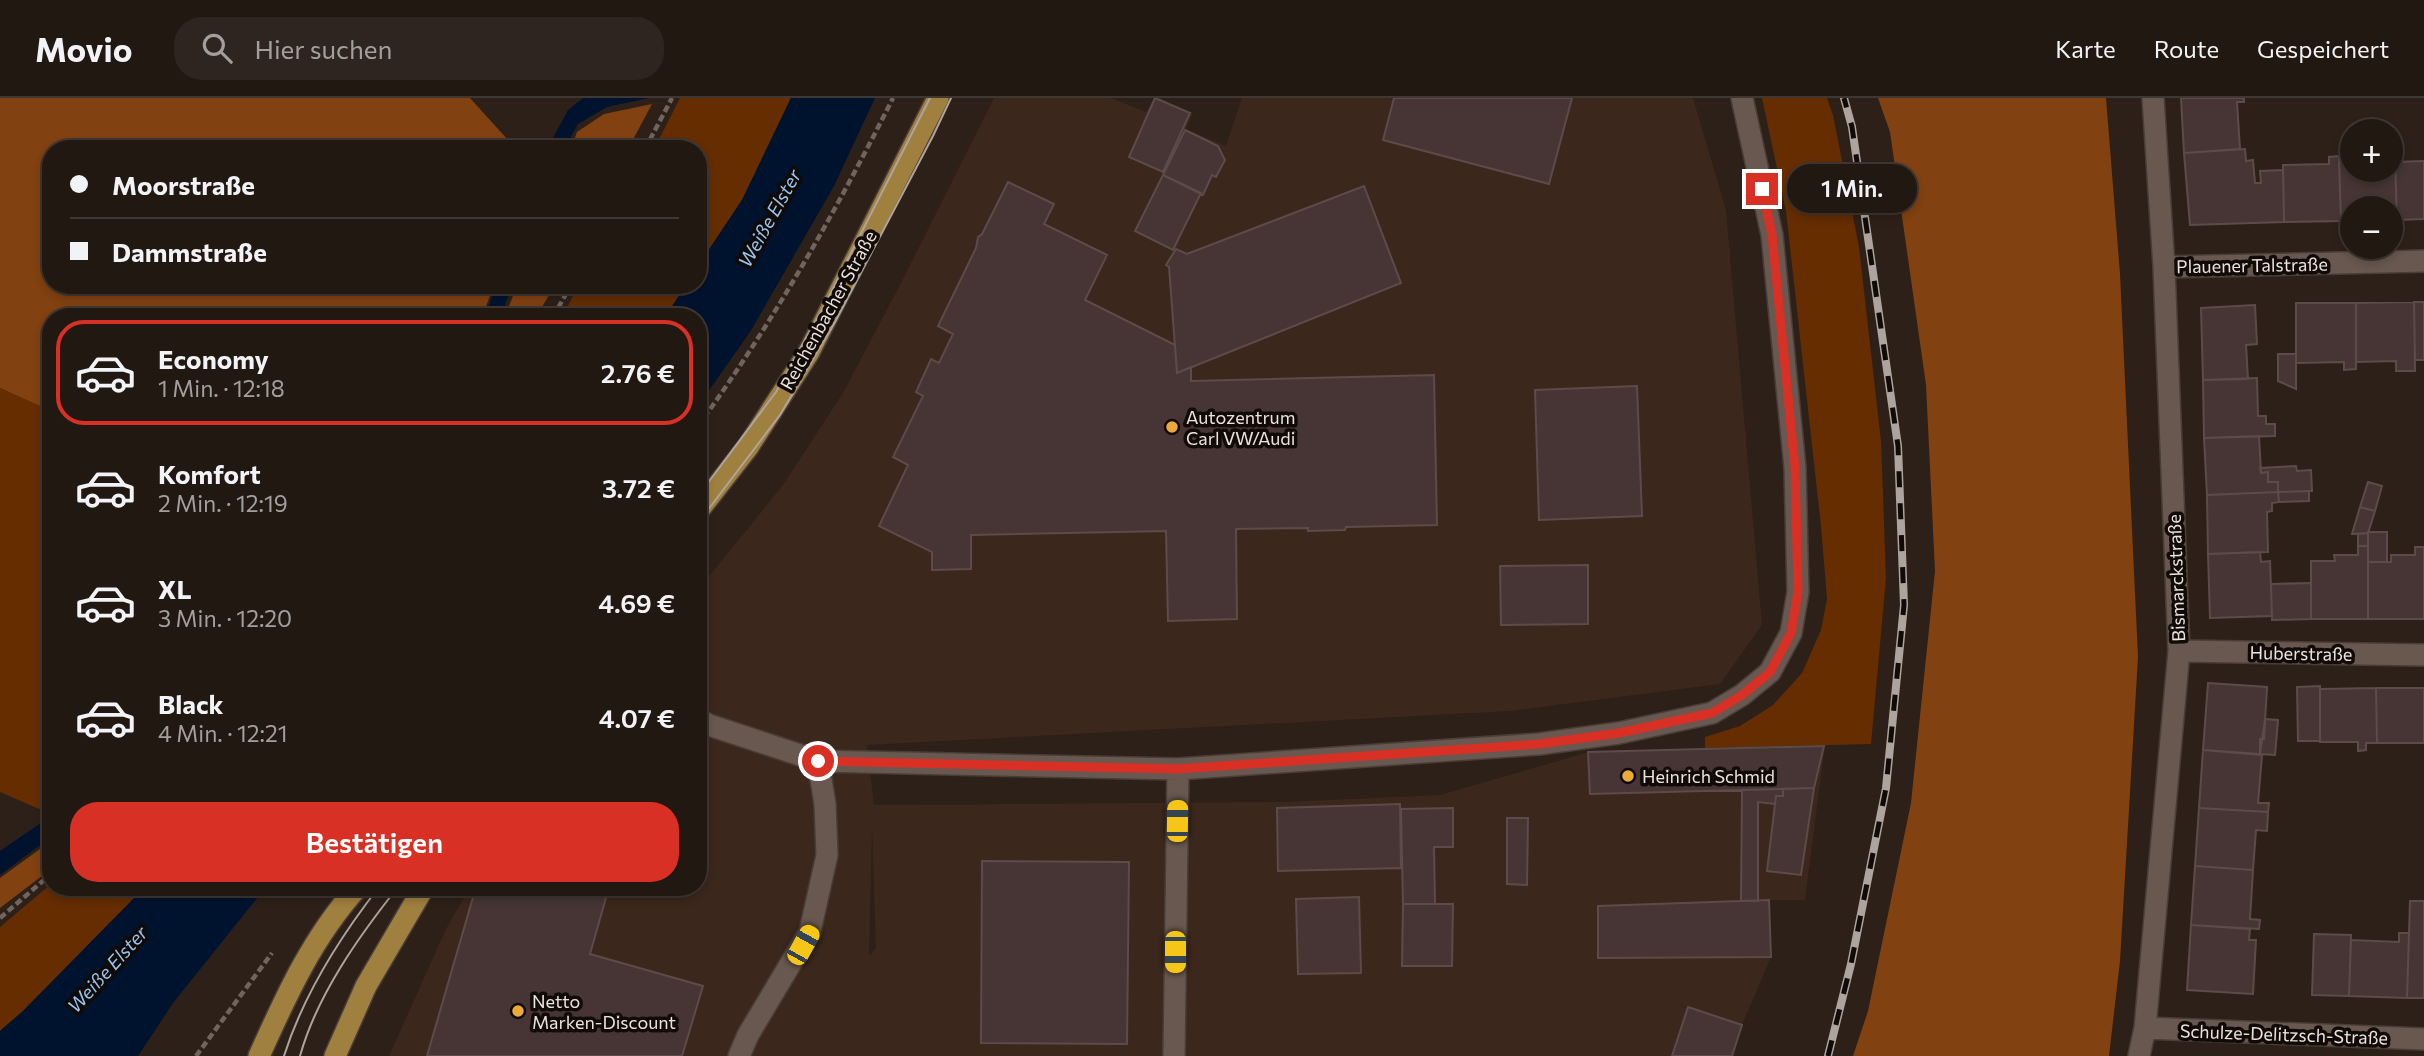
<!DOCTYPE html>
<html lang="de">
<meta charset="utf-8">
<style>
:root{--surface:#221812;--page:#2e2520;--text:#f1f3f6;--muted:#a2a09f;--line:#3f3732;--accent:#d93025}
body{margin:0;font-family:Commissioner,sans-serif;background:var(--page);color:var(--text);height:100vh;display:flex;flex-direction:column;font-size:26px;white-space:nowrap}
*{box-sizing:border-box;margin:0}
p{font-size:23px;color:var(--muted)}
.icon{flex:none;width:38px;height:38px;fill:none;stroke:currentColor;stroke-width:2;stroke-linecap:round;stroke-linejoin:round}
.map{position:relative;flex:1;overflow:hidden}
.drawer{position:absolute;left:42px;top:210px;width:665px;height:588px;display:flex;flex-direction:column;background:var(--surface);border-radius:28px;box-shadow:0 4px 10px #0003,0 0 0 2px var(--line)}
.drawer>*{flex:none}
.guide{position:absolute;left:42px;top:42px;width:665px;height:154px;border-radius:28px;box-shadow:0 4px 10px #0003,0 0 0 2px var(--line);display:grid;align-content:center;height:154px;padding:0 28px;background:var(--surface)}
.fabs{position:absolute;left:2340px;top:21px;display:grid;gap:14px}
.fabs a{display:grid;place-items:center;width:63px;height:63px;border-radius:50%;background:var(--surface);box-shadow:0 4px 10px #0003,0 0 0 2px var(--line);font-size:35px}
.end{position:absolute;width:32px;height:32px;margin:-16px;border:9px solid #d93025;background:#fff;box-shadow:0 0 0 4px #fff}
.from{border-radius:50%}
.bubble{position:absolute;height:49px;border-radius:24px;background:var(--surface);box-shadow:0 4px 10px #0003,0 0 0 2px var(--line);font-size:23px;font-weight:600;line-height:49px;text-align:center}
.car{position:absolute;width:21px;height:42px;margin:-21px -10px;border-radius:9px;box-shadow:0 0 5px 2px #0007;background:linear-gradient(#f5c518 24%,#345 0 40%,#f5c518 0 76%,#345 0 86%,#f5c518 0)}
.guide b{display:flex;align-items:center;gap:24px;height:66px;font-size:26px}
.guide b+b{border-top:2px solid var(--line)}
.guide i{width:18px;height:18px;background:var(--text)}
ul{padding:12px 0 0;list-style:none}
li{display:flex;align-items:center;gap:21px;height:105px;margin:0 14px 10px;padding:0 14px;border:4px solid transparent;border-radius:28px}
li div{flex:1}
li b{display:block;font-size:26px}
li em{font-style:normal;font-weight:600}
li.on{border-color:var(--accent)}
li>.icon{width:63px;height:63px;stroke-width:1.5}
.primary-button{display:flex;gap:14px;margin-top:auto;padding:14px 28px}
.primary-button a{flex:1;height:80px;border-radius:28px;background:var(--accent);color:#fff;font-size:28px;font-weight:600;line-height:80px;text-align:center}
header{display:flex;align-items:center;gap:42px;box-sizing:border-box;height:98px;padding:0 35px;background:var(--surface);border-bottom:2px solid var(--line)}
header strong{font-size:33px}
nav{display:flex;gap:38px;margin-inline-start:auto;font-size:24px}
.search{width:490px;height:63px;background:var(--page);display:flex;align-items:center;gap:18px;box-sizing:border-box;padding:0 24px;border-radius:28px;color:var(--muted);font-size:26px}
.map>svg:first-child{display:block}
.built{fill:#3b271c;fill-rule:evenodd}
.green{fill:#652d00}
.forest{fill:#814111}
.water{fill:#00132e}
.building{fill:#463534;stroke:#5d4b4a;stroke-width:2}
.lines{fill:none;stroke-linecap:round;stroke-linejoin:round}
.minor-casing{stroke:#483d38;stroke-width:24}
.major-casing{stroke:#483d38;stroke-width:24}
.path{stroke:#70655e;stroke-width:4.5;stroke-dasharray:7 3.5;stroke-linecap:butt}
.minor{stroke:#68584f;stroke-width:21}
.major{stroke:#a0803e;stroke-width:21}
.tram{stroke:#aea49e;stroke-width:2}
.rail-casing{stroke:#aea49e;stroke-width:8}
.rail{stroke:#110b08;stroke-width:5;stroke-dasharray:16;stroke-linecap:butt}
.route{stroke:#d93025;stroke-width:9}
.poi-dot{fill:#eba93a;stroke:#110b08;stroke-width:2.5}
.labels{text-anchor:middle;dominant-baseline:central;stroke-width:7;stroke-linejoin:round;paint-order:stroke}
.street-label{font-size:18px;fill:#ebe2dd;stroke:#110b08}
.poi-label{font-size:18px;fill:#ebe2dd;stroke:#110b08;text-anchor:start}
.water-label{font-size:19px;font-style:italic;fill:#97c3f1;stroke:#110b08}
</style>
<header>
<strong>Movio</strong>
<div class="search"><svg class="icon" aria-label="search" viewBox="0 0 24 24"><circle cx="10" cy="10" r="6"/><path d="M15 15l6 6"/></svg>Hier suchen</div>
<nav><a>Karte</a><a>Route</a><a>Gespeichert</a></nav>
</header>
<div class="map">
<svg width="2424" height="958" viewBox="0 0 2424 958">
<rect width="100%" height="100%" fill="#2d2018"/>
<path class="built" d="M 994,0 L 1111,0 L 1146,14 L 1154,0 L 1160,0 L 1193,15 L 1186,31 L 1226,48 L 1242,0 L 1693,0 L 1726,112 L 1762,527 L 1720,586 L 1510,613 L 867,647 L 874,707 L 1284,704 L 1440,697 L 1589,654 L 1825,647 L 1805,802 L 1769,802 L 1771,859 L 1742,927 L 1732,958 L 389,958 L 446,831 L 470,789 L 698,789 L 698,492 L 783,387 L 843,295 L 902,183 ZM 872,731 L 876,850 L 870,857 L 869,856 Z"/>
<path class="green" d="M 680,0 L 791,0 L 742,102 L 698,168 L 698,51 L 654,51 Z
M 1762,0 L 1827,0 L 1833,17 L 1859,149 L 1881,343 L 1886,480 L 1871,646 L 1705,650 L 1705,639 L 1740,628 L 1773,607 L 1802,575 L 1821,532 L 1827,501 L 1821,428 L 1786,113 Z
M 579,187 L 686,187 L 665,219 L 562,219 Z
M 0,290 L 51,313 L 51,702 L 39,711 L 0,694 Z
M 51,786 L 51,789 L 145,789 L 23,913 L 0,933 L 0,829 Z"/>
<path class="forest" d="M 0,0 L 470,0 L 516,51 L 51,51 L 51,187 L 494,187 L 482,219 L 51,219 L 51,313 L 0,290 Z
M 1878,0 L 2106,0 L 2120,176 L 2138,559 L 2120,863 L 2109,958 L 1853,958 L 1868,913 L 1911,705 L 1935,473 L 1926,287 L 1890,34 Z
M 652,6 L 628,51 L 571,51 L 577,34 L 604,16 Z
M 517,187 L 555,187 L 536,219 L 505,219 Z
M 51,743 L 51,771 L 0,810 L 0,780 Z"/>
<path class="water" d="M 583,0 L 649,0 L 607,9 L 578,26 L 564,51 L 547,51 L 568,12 Z
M 791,0 L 875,0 L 834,88 L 750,234 L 698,308 L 698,219 L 665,219 L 686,187 L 698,187 L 698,168 L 742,102 Z
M 496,187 L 512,187 L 501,219 L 485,219 Z
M 51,718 L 51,739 L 0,777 L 0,753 Z
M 145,789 L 266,789 L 173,905 L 138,958 L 0,958 L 0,933 L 23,913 Z"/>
<path class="building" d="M 1155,0 L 1190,15 L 1163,74 L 1129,59 Z
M 1394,0 L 1572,0 L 1549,86 L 1383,42 Z
M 2181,0 L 2244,0 L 2244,4 L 2237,4 L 2240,51 L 2184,55 Z
M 1185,32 L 1218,48 L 1225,62 L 1216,79 L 1212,77 L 1203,97 L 1163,77 Z
M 2245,51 L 2246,63 L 2253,62 L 2255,85 L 2261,85 L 2260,73 L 2283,72 L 2284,124 L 2190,127 L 2184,55 Z
M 2390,57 L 2395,57 L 2397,122 L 2390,122 L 2390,110 L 2352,110 L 2352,123 L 2341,123 L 2339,65 L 2352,65 L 2352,72 L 2390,72 Z
M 2339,58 L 2341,123 L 2284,124 L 2283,67 L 2329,66 L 2329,59 Z
M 2424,63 L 2424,121 L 2397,122 L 2395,64 Z
M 1163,77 L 1201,95 L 1173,152 L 1135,133 Z
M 1008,84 L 1054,106 L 1044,126 L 1107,157 L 1085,202 L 1175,247 L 1177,275 L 1191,269 L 1191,283 L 1434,277 L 1437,427 L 1346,429 L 1345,432 L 1308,433 L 1308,430 L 1236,431 L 1237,521 L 1168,523 L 1166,433 L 971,437 L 971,471 L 932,472 L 932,454 L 879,428 L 908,367 L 893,359 L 923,298 L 916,294 L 931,261 L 939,265 L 953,236 L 938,228 L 976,150 L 978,139 L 982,136 Z
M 1364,88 L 1401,185 L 1177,275 L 1169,169 L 1166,167 L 1176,151 L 1187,156 Z
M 2414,204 L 2415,273 L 2396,273 L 2396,263 L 2356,264 L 2356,205 Z
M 2414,204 L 2424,204 L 2424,262 L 2415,262 Z
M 2296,205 L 2356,205 L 2356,271 L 2344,272 L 2344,264 L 2296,265 Z
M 2255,207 L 2257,246 L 2246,247 L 2248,281 L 2203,282 L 2201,210 Z
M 2278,256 L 2296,256 L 2296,291 L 2278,283 Z
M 2257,280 L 2258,318 L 2266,318 L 2266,326 L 2275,326 L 2275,338 L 2204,340 L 2203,282 Z
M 1637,288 L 1642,418 L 1539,422 L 1535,292 Z
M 2259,338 L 2261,375 L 2268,374 L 2268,384 L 2278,384 L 2278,394 L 2207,397 L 2204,340 Z
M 2296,368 L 2297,373 L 2311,372 L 2312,393 L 2278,394 L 2278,384 L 2268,384 L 2268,374 L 2261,375 L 2260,370 Z
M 2368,384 L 2382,388 L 2375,413 L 2360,409 Z
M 2309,393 L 2309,403 L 2279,404 L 2278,394 Z
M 2278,394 L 2279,404 L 2272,405 L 2272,413 L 2267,414 L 2268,454 L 2208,456 L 2207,397 Z
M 2360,409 L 2375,413 L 2368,435 L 2352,436 Z
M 2368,434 L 2387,434 L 2387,464 L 2368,464 Z
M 2368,435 L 2368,448 L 2358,448 L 2358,436 Z
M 2358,448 L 2368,448 L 2368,521 L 2311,521 L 2311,463 L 2335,463 L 2334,457 L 2358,457 Z
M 2415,449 L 2424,449 L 2424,521 L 2368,521 L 2368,464 L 2391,464 L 2391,457 L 2415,457 Z
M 2260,454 L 2261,464 L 2270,463 L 2272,518 L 2210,520 L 2208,456 Z
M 1588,467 L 1588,526 L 1501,527 L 1500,468 Z
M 2311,485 L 2311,521 L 2272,522 L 2271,486 Z
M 2208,585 L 2267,589 L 2264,641 L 2260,641 L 2260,656 L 2203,652 Z
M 2320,588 L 2320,643 L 2298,643 L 2297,589 Z
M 2376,590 L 2377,645 L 2366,645 L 2366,652 L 2358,653 L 2358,644 L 2320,644 L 2320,591 Z
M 2376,590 L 2424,590 L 2424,645 L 2377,645 Z
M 2265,621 L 2278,622 L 2275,657 L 2260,656 Z
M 1824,648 L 1814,690 L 1590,696 L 1588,654 Z
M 2203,652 L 2262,657 L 2258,705 L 2269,705 L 2268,714 L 2199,710 Z
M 1814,690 L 1801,777 L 1767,773 L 1776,698 L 1783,698 L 1783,691 Z
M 1783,691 L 1783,698 L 1776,698 L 1775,706 L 1758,704 L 1758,803 L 1741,803 L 1742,692 Z
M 1400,706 L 1401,770 L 1278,773 L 1277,710 Z
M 1453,710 L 1453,749 L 1434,749 L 1435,806 L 1403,806 L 1401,711 Z
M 2199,710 L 2268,714 L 2267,733 L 2256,732 L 2253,772 L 2195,768 Z
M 1507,720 L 1528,720 L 1527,787 L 1507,786 Z
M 982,763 L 1129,764 L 1127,946 L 981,945 Z
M 2195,768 L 2253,772 L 2250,821 L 2260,822 L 2259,831 L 2191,827 Z
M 476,789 L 609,789 L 590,856 L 703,888 L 682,958 L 427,958 Z
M 1359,799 L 1361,875 L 1298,876 L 1296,801 Z
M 1769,802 L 1771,859 L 1598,860 L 1598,808 Z
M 2410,803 L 2424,803 L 2424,900 L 2407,900 Z
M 1403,806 L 1453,806 L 1452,868 L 1402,868 Z
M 2191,827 L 2250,831 L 2249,842 L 2256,842 L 2253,896 L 2187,892 Z
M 2399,835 L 2409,835 L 2407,900 L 2349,898 L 2351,842 L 2399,844 Z
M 2314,836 L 2351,837 L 2349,898 L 2312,897 Z
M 1688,909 L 1742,927 L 1732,958 L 1672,958 Z"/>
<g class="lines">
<defs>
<path id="minor" d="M 2164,169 L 2424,163
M 2179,553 L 2424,557
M 698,621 L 709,627 L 818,663 L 1178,671 L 1539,646 L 1619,635 L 1712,615 L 1742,597 L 1770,574 L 1791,535 L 1798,494 L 1795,370 L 1772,137 L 1742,0
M 2145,930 L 2424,941
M 739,958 L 748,937 L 810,833 L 827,757 L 825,706 L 818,663
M 1174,958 L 1178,671
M 2139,958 L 2145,930 L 2179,553 L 2164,169 L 2153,0"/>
<path id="major" d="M 698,413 L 748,349 L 809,254 L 938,0
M 259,958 C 286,898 313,838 358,789
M 335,958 L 366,888 L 424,789"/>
</defs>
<use href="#minor" class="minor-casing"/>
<use href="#major" class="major-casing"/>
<path class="path" d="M 645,51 L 672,0
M 553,219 L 571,187
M 698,328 C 773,225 836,113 893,0
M 0,820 L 51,776
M 196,958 L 272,855"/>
<use href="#minor" class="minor"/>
<use href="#major" class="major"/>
<path class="tram" d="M 698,398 L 776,294 L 823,210 L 930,0
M 698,425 L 780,317 L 835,224 L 933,38 L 951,0
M 284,958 C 303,898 340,839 379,789
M 300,958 C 317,897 359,838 398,789"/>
<defs>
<path id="rail" d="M 1828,958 L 1851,866 L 1886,690 L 1904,507 L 1898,348 L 1852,29 L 1844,0"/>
</defs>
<use href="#rail" class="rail-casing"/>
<use href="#rail" class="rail"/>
</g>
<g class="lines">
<path class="route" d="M 818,663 L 1178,671 L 1539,646 L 1619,635 L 1712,615 L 1742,597 L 1770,574 L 1791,535 L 1798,494 L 1795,370 L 1772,137 L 1762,91"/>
</g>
<g class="poi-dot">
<circle cx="1172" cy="329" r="7"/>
<circle cx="1628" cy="678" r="7"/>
<circle cx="518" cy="913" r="7"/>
</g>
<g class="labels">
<g class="street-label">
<text transform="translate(2252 167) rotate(-1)">Plauener Talstraße</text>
<text transform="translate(828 212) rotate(-61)">Reichenbacher Straße</text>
<text transform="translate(2176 480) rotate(-92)">Bismarckstraße</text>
<text transform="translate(2301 555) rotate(1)">Huberstraße</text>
<text transform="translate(2284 936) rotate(2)">Schulze-Delitzsch-Straße</text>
</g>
<g class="poi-label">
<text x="1186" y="319">Autozentrum<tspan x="1186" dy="21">Carl VW/Audi</tspan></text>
<text x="1642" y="678">Heinrich Schmid</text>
<text x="532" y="903">Netto<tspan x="532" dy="21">Marken-Discount</tspan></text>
</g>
<g class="water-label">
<text transform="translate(769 120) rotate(-61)">Weiße Elster</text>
<text transform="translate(107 871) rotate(-48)">Weiße Elster</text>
</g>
</g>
</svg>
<div class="fabs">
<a>+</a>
<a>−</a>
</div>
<i class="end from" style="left:818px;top:663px"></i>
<i class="end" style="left:1762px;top:91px"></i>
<div class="bubble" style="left:1787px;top:66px;width:130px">1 Min.</div>
<i class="car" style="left:1177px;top:723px;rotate:1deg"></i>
<i class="car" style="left:803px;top:847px;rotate:29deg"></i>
<i class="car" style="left:1175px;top:854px;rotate:180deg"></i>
<div class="guide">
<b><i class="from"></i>Moorstraße</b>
<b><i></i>Dammstraße</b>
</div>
<section class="drawer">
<ul>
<li class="on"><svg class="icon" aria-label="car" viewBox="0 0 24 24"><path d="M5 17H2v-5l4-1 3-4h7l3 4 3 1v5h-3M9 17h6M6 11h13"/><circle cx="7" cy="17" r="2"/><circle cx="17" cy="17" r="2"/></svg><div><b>Economy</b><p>1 Min. · 12:18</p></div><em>2.76 €</em></li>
<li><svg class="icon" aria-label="car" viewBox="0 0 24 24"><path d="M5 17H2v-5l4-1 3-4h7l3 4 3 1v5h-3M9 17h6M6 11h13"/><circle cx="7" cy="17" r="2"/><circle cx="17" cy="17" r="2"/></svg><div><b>Komfort</b><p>2 Min. · 12:19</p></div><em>3.72 €</em></li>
<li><svg class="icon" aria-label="car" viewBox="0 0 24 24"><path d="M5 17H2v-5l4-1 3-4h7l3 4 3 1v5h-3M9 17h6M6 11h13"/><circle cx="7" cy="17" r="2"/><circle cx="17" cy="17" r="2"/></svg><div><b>XL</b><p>3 Min. · 12:20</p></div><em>4.69 €</em></li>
<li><svg class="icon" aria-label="car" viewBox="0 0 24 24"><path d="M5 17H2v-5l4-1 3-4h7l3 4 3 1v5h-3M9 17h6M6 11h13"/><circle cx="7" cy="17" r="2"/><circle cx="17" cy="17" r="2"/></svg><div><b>Black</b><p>4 Min. · 12:21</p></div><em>4.07 €</em></li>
</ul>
<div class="primary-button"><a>Bestätigen</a></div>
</section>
</div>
